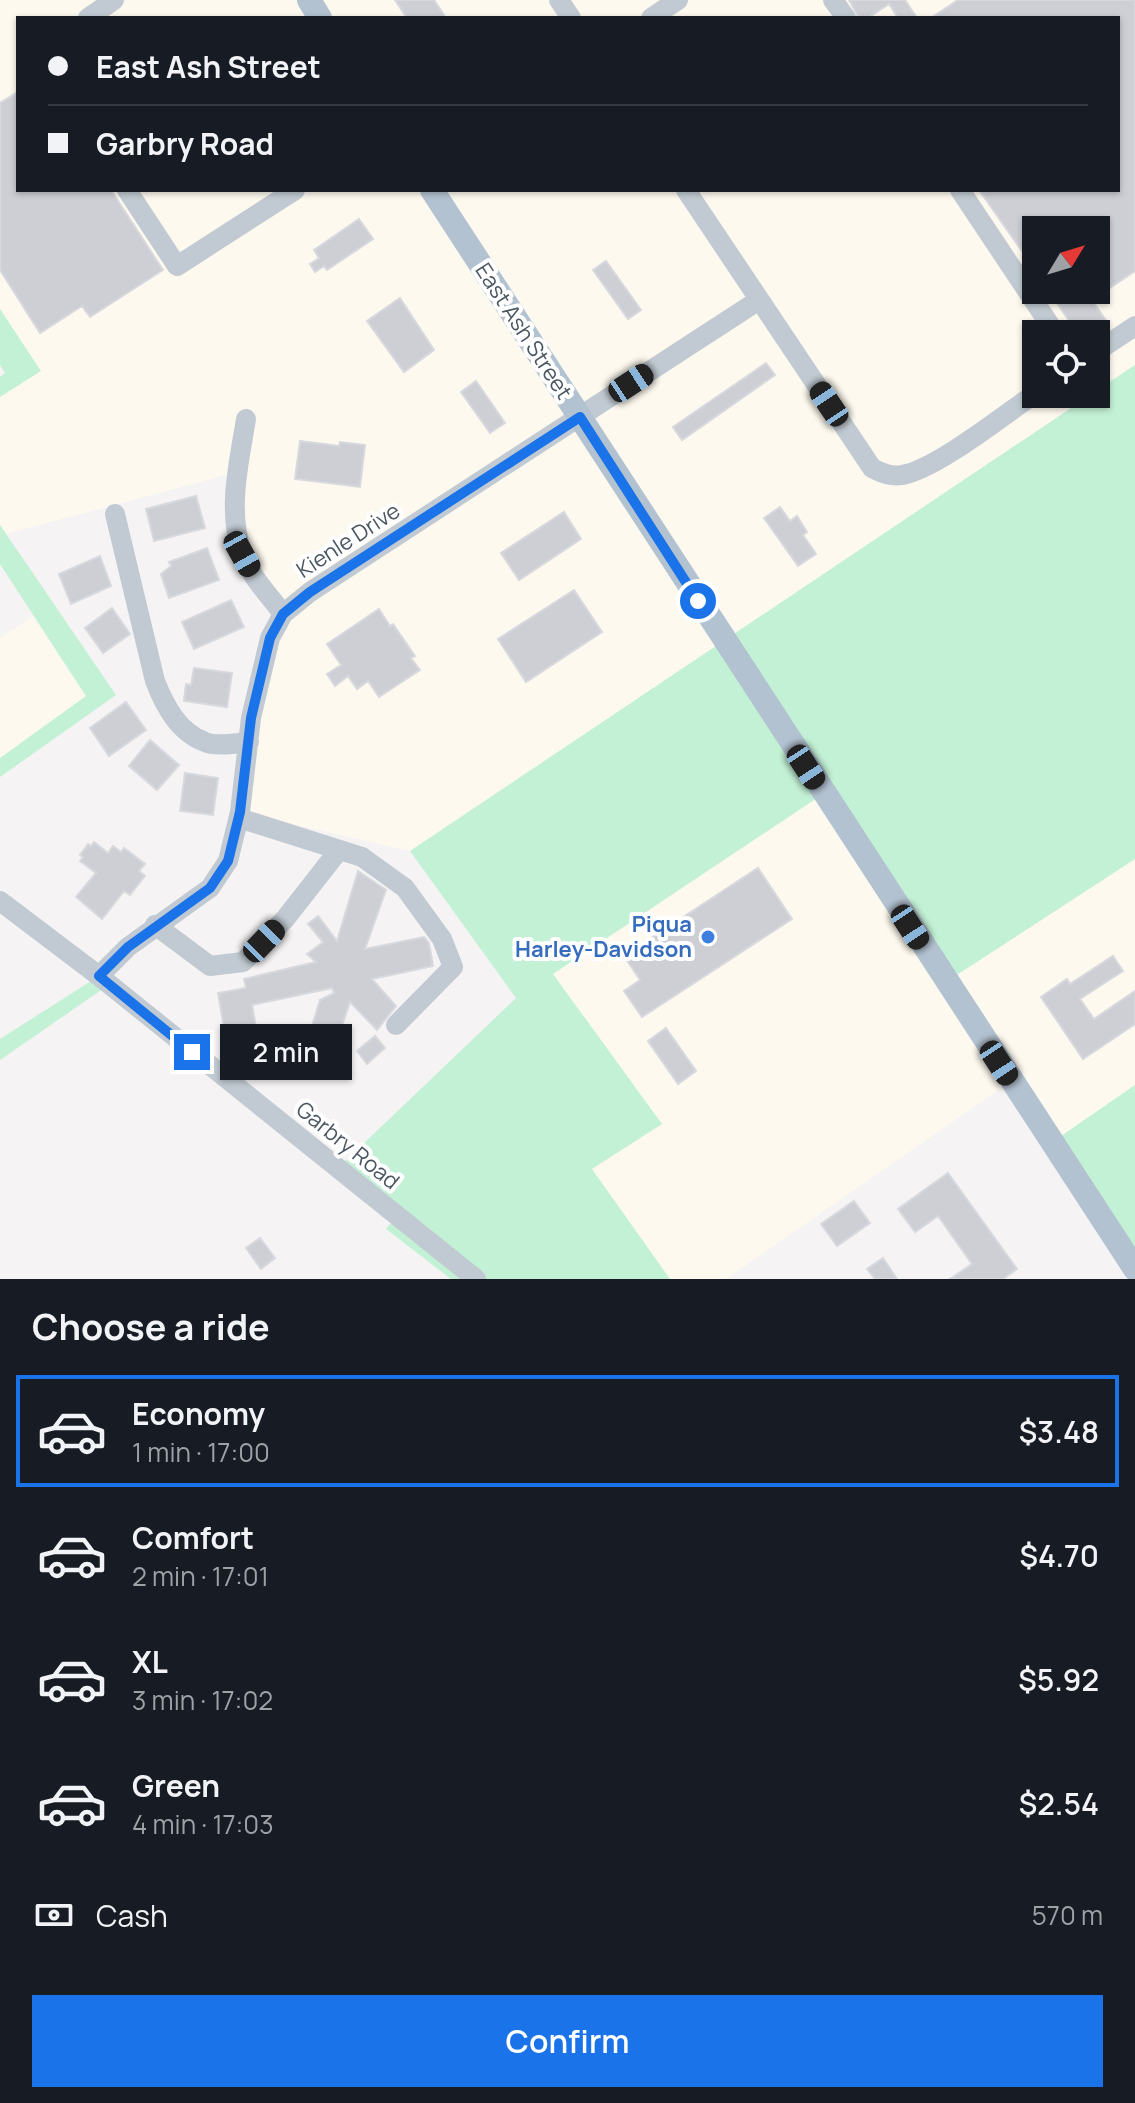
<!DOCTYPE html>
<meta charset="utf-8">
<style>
:root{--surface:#171b24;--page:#242831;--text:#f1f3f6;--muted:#9ea1a6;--line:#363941;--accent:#1a73e8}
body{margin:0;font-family:Manrope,sans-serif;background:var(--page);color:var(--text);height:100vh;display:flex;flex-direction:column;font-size:30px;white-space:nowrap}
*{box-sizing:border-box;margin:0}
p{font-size:26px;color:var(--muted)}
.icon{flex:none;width:44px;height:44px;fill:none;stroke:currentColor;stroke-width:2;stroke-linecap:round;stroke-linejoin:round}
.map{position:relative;height:1279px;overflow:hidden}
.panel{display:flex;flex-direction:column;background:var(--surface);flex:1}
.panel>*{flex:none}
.top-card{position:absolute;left:16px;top:16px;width:1104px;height:176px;border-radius:0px;box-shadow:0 2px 6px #0004;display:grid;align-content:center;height:176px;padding:0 32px;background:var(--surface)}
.needle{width:52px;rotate:52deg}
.fabs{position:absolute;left:1022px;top:216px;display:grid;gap:16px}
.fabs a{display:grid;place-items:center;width:88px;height:88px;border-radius:0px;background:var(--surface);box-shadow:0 2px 6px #0004;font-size:40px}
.end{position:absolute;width:36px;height:36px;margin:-18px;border:10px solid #1a73e8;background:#fff;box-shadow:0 0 0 4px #fff}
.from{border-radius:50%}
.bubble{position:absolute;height:56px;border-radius:0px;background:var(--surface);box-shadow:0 2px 6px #0004;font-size:26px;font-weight:600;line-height:56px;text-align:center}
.car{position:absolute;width:24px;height:48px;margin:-24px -12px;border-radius:10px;box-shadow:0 0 6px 2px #0007;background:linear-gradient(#222 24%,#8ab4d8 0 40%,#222 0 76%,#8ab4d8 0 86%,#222 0)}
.top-card b{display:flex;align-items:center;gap:28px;height:76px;font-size:30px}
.top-card b+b{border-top:2px solid var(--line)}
.top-card i{width:20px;height:20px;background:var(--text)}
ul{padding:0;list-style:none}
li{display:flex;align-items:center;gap:24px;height:112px;margin:0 16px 12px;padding:0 16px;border:4px solid transparent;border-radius:0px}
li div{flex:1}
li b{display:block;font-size:30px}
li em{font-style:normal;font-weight:600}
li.current{border-color:var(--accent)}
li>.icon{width:72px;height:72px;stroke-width:1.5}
h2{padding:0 32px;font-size:36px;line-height:96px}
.pay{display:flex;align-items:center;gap:20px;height:88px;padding:0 32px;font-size:30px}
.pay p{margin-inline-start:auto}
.cta{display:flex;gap:16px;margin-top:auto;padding:16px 32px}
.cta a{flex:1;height:92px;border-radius:0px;background:var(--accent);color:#fff;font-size:32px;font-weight:600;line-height:92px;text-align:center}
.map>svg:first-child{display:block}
.commercial{fill:#fdf9ef;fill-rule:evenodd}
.green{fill:#c3f1d5}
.building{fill:#cdcfd5;stroke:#d7d9de;stroke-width:2}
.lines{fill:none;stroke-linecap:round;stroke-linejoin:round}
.minor{stroke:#c1cad2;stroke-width:20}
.major{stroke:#b3c2d1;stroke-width:24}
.route{stroke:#1a73e8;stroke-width:10}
.shop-dot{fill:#3f7fe0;stroke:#fff;stroke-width:3}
.labels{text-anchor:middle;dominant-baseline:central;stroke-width:8;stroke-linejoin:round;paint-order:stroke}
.street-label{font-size:22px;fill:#4a5661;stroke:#fff}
.shop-label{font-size:22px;font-weight:bold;fill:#366cbe;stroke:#fff;text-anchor:end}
</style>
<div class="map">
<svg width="1135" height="1279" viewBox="0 0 1135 1279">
<rect width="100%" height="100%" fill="#f5f3f3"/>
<path class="commercial" d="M 0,0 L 1135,0 L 1135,365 L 1096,391 L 1096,334 L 1036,334 L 1036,394 L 1092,394 L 410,851 L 240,812 L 283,614 L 242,554 L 237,472 L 6,534 L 0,525 L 0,397 L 40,371 L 0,309 ZM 18,18 L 1118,18 L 1118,190 L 18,190 ZM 1036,230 L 1096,230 L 1096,290 L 1036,290 Z
M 33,616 L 86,697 L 0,758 L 0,638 Z
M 823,794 L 946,982 L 1135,859 L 1135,1085 L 1051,1143 L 1010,1082 L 726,1279 L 670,1279 L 591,1169 L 553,974 Z"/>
<path class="green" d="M 0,309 L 41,371 L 0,397 L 0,377 L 5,373 L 0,365 Z
M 1135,365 L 1135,859 L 946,982 L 823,794 L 553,974 L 662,1124 L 592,1169 L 670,1279 L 451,1279 L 386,1229 L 397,1216 L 338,1168 L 516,998 L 410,851 L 1092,394 L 1096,394 L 1096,391 Z
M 0,525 L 116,695 L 0,777 L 0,758 L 86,696 L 0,564 Z
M 99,976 L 110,984 L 0,1060 L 0,1039 Z
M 1135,1085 L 1135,1269 L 1051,1143 Z"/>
<path class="building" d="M 395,0 L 434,0 L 446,18 L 407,18 Z
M 849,0 L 905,0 L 917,18 L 898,18 L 889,4 L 868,18 L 859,18 Z
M 958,0 L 1135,0 L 1135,271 L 1092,300 L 1107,322 L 1089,334 L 1078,334 L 1048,290 L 1096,290 L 1096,230 L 1036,230 L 1036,271 L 979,190 L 1118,190 L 1118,18 L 931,18 Z
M 18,92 L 18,190 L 111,190 L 163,270 L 90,317 L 82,306 L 40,333 L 0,270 L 0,103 Z
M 359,219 L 373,239 L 327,270 L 324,266 L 315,272 L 310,264 L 319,258 L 314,250 Z
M 606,261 L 641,310 L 628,319 L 593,270 Z
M 400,298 L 434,350 L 404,372 L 367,321 Z
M 766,363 L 775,375 L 682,440 L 673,427 Z
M 476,381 L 505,423 L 490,433 L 461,392 Z
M 300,441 L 339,446 L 340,442 L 365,445 L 360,487 L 295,479 Z
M 196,496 L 205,528 L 154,541 L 146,509 Z
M 780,507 L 790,521 L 797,516 L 807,532 L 803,535 L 816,554 L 798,566 L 764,518 Z
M 564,512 L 581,539 L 519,580 L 501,553 Z
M 207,548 L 219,580 L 169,598 L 161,574 L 171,566 L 169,562 Z
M 100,556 L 111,586 L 71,604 L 59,574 Z
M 574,590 L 602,632 L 526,682 L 498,639 Z
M 231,600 L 244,627 L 194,649 L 182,622 Z
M 112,608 L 130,634 L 103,653 L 85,628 Z
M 379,609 L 390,626 L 393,624 L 415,656 L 411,658 L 420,670 L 379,697 L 368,681 L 357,689 L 348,676 L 335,686 L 327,674 L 341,665 L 327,644 Z
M 194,668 L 232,673 L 227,707 L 184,701 L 186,684 L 191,685 Z
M 126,702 L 146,730 L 109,756 L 90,728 Z
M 150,740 L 179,765 L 157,790 L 129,766 Z
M 185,773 L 218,778 L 213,815 L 180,811 Z
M 94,842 L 108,853 L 113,846 L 121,852 L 124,848 L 145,864 L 139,871 L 145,876 L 130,895 L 124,891 L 102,919 L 76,897 L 96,873 L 80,861 L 83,857 L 80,855 L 88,844 L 91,846 Z
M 758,868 L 792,919 L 642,1017 L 624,991 L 640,980 L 624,956 Z
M 358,871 L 386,890 L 365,949 L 424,937 L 429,943 L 433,966 L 372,979 L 396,1006 L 377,1030 L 350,1002 L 330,1061 L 304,1052 L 320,1000 L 334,993 L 332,988 L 252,1005 L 256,1027 L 225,1034 L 218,993 L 246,988 L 244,979 L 316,962 L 307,954 L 323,942 L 308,924 L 318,916 L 337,941 Z
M 1113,956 L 1123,971 L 1080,999 L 1094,1019 L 1135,991 L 1135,1024 L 1083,1059 L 1041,997 L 1067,979 L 1070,984 Z
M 666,1028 L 696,1071 L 678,1084 L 648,1041 Z
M 375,1036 L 385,1048 L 367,1064 L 357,1051 Z
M 948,1173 L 1017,1269 L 1003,1279 L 950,1279 L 972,1264 L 938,1216 L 915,1232 L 898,1209 Z
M 854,1201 L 870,1223 L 837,1246 L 821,1224 Z
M 260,1238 L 275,1258 L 261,1269 L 246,1248 Z
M 883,1258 L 897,1279 L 875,1279 L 867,1269 Z"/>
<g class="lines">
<path class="minor" d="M 559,0 L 571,18
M 833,0 L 846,18
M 88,18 L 114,0
M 651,18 L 678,0
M 127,190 L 177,266 L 295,190
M 686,190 L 872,468 C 882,473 891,477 902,475 C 935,470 1005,414 1036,393
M 960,190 L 1056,334
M 1096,352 L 1135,326
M 246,419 C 239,463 227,510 242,553 C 250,576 269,595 283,614
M 115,514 L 155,681 C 165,706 178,732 205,742 C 217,747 236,743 249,742
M 239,818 L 362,857 L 405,888 L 442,939 L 453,967 L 396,1025
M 0,901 L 99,976 L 476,1279
M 155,925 L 210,966 L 243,962 L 285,919 L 339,850
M 99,976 L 128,947 L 210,888 L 228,861 L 240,812 L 251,718 L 270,638 L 283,614 L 310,592 L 759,300"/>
<path class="major" d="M 309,0 L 320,18
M 432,190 L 1135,1269"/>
</g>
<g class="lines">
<path class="route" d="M 192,1052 L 99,976 L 128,947 L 210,888 L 228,861 L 240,812 L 251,718 L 270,638 L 283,614 L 310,592 L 580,417 L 698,601"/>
</g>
<circle class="shop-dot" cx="708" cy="937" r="8"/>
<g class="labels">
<g class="street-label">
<text transform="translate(524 331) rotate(57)">East Ash Street</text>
<text transform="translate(348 540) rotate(-33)">Kienle Drive</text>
<text transform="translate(348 1145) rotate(39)">Garbry Road</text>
</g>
<g class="shop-label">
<text x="692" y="924">Piqua<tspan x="692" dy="25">Harley-Davidson</tspan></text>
</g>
</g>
</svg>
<div class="fabs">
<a><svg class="needle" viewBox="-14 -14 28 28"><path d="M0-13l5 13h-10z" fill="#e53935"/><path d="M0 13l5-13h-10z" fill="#9ea1a6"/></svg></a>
<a><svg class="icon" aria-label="locate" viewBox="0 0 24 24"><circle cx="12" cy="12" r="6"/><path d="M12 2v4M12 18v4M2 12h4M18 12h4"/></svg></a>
</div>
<i class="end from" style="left:698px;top:601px"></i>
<i class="end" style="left:192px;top:1052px"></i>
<div class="bubble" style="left:220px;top:1024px;width:132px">2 min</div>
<i class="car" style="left:631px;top:383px;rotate:57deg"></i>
<i class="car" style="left:829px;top:404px;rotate:326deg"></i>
<i class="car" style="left:242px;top:554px;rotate:151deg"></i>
<i class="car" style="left:806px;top:767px;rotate:147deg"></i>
<i class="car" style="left:910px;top:927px;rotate:147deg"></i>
<i class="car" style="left:264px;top:941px;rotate:44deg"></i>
<i class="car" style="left:999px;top:1063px;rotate:147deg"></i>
<div class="top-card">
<b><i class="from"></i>East Ash Street</b>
<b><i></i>Garbry Road</b>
</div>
</div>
<section class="panel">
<h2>Choose a ride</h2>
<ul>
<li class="current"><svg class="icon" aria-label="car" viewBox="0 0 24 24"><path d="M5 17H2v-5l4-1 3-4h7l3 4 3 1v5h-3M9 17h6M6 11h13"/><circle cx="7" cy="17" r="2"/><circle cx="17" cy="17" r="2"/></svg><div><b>Economy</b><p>1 min · 17:00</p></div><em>$3.48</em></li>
<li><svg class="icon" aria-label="car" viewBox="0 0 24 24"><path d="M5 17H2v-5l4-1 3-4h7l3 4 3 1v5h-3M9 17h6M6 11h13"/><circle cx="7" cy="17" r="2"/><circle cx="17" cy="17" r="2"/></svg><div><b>Comfort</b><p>2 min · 17:01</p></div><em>$4.70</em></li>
<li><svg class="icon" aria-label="car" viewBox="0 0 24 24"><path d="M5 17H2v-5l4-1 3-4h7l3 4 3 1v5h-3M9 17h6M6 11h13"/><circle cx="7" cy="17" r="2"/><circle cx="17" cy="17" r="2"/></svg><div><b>XL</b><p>3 min · 17:02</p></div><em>$5.92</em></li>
<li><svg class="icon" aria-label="car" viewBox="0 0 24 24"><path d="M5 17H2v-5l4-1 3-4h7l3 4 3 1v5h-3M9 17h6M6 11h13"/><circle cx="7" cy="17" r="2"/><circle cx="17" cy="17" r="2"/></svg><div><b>Green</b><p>4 min · 17:03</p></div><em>$2.54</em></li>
</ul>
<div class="pay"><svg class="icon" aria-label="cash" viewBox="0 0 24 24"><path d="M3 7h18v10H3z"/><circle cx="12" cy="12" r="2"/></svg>Cash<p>570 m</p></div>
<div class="cta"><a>Confirm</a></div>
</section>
